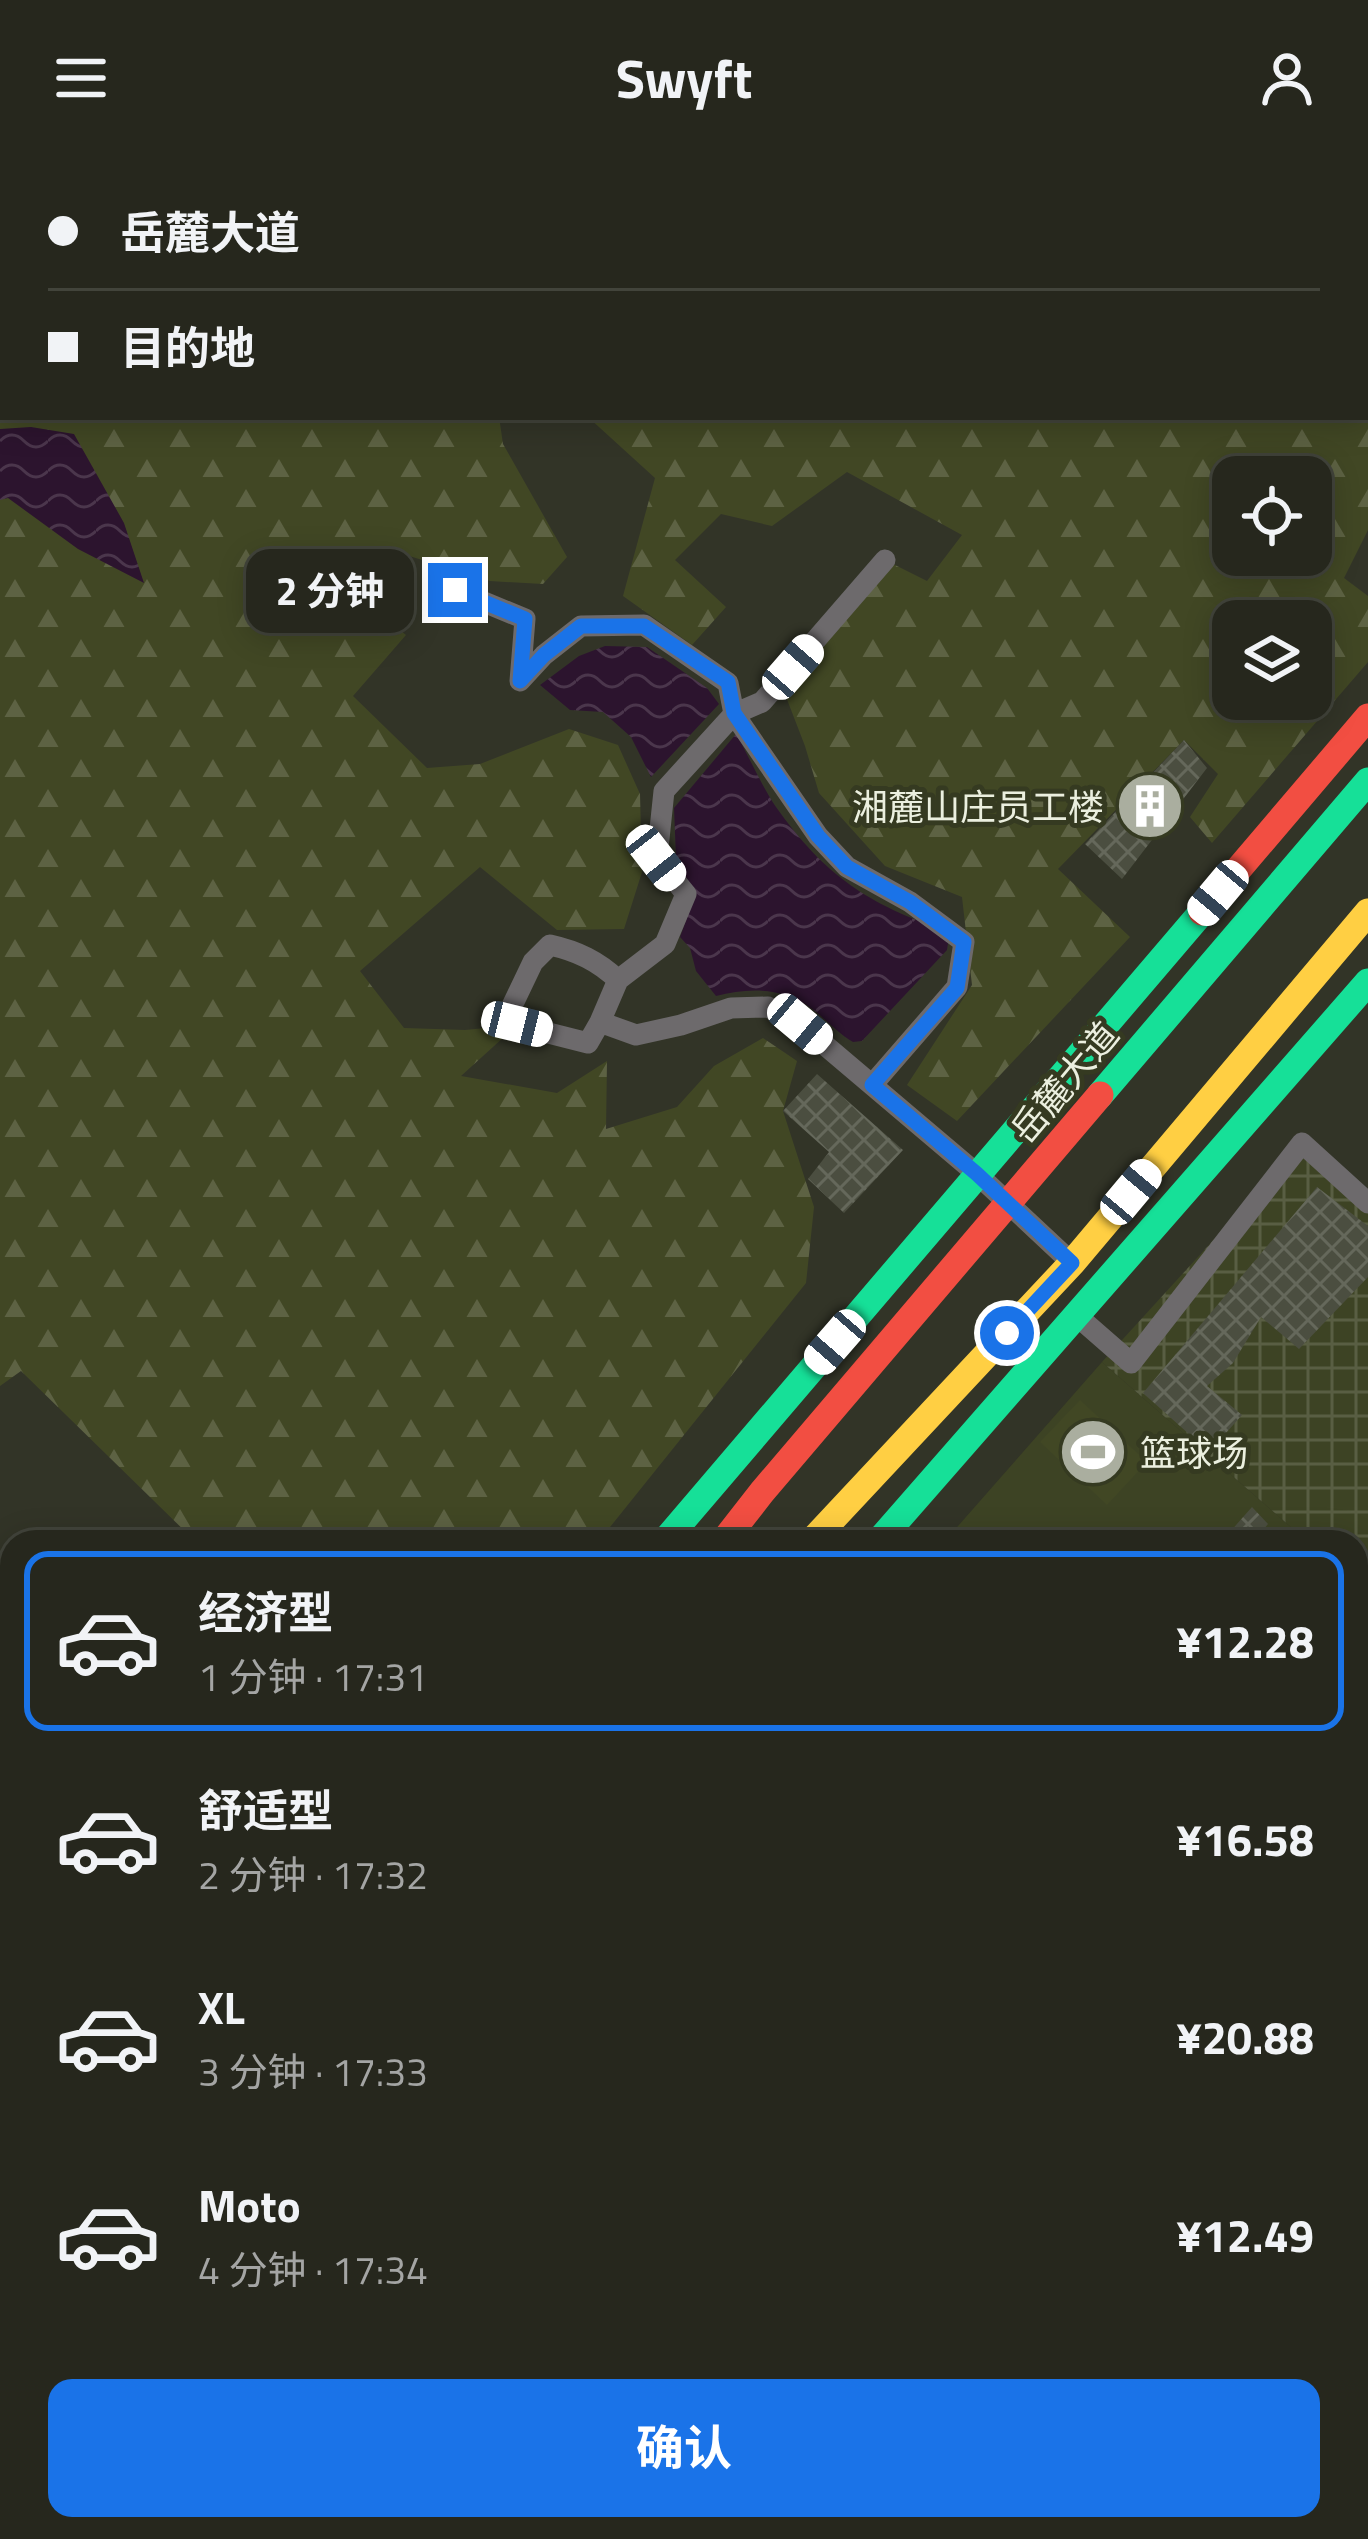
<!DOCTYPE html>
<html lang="zh">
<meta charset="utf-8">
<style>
:root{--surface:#26271d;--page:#2e2f26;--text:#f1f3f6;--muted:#a4a5a4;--line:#42443b;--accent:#1a73e8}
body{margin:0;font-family:"Titillium Web","Noto Sans SC",sans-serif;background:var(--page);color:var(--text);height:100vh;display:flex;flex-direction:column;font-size:45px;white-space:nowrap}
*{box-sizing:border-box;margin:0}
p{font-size:39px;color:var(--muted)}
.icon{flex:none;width:66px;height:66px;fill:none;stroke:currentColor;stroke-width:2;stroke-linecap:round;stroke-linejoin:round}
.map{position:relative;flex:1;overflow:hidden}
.panel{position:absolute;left:0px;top:1374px;width:1368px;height:1011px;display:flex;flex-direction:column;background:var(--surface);border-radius:36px 36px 0 0;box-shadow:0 6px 30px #0003,0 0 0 3px var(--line)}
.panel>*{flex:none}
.hud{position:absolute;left:0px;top:0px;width:1368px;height:264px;box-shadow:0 6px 30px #0003,0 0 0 3px var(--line);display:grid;align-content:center;height:264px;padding:0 48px;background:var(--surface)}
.buttons{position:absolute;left:1212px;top:300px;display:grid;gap:24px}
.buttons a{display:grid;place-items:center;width:120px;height:120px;border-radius:24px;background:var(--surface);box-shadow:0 6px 30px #0003,0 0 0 3px var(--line);font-size:60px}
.end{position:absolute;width:54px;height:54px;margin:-27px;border:15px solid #1a73e8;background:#fff;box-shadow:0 0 0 6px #fff}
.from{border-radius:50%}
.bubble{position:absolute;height:84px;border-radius:24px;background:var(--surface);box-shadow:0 6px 30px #0003,0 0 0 3px var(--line);font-size:39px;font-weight:700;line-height:84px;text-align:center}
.car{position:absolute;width:36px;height:72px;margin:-36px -18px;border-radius:15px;box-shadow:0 0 9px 3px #0007;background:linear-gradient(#fff 24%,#345 0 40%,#fff 0 76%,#345 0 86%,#fff 0)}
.hud b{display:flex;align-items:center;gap:42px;height:114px;font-size:45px}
.hud b+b{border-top:3px solid var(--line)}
.hud i{width:30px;height:30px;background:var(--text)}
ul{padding:21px 0 0;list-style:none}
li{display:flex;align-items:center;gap:36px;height:180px;margin:0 24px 18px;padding:0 24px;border:6px solid transparent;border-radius:24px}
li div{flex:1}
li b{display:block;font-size:45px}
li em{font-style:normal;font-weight:700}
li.selected{border-color:var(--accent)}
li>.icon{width:108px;height:108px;stroke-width:1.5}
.primary-button{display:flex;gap:24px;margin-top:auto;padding:24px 48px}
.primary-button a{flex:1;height:138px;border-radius:24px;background:var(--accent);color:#fff;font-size:48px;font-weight:700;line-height:138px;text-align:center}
header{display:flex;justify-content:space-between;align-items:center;height:156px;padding:0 48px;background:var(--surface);font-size:54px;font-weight:700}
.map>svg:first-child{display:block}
.built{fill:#3d4324}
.industrial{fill:url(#industrial-grid)}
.green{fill:#414724}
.forest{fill:url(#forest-firs);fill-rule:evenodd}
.water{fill:url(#water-waves)}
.building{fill:url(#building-cross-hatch)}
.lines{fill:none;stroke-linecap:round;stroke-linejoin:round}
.street{stroke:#6d6a6c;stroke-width:21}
.fast{stroke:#16e098;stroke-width:27}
.slow{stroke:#ffcf43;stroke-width:27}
.jam{stroke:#f24e42;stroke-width:27}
.route{stroke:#1a73e8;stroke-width:15}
.labels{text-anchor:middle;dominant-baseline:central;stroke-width:10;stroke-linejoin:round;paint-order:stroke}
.poi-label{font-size:36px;fill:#ebefdf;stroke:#353a21;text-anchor:end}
.street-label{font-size:36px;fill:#ebefdf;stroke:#353a21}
</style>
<header><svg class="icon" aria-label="menu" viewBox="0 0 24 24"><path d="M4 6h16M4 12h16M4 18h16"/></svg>Swyft<svg class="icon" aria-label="person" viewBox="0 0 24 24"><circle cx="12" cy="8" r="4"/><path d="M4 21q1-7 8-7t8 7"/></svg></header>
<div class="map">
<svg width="1368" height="2383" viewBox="0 0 1368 2383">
<defs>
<pattern id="industrial-grid" width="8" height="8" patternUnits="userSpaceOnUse" patternTransform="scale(3)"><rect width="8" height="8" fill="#3d4324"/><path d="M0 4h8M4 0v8" fill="none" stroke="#595e43"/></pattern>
<pattern id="forest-firs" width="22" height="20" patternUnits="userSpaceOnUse" patternTransform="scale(3)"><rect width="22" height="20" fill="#414724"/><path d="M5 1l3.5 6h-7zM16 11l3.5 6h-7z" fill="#5d6243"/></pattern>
<pattern id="water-waves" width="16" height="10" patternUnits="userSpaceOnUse" patternTransform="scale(3)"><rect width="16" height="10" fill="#2c142e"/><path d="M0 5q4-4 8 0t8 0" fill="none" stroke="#4b364c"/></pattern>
<pattern id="building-cross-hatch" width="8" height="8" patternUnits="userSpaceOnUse" patternTransform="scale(3)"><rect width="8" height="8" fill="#4b4e40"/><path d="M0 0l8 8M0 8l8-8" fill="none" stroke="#65685b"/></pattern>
</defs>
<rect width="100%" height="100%" fill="#323427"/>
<path class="built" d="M 1102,1206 L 1308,1386 L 944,1386 Z
M 1356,1428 L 1368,1439 L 1368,1599 L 1356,1607 Z"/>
<path class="industrial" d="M 1302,987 L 1368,1047 L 1368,1438 L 1356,1428 L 1356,1386 L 1308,1386 L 1102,1206 Z"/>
<path class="green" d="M 1080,1244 L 1147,1306 L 1107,1349 L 1040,1286 Z"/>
<path class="forest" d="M 98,0 L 1368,0 L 1368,374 L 1344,422 L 1368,440 L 1368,506 L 1212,687 L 1190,661 L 1218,618 L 1184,584 L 1058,713 L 1130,781 L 957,965 L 907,929 L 972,829 L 962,741 L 885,710 L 819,637 L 805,590 L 783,533 L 885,404 L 927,425 L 962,379 L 847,316 L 772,370 L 721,358 L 675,404 L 726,451 L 692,489 L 623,440 L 655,322 L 588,261 L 1365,261 L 1365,3 L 99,3 ZM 1233,321 L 1311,321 L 1311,399 L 1233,399 ZM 1233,465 L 1311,465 L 1311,543 L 1233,543 Z
M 3,127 L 3,261 L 499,261 L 503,288 L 567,401 L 543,428 L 490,425 L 390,394 L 351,435 L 406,479 L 353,540 L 427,612 L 480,608 L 569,573 L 618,589 L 640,638 L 642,716 L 624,773 L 557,774 L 480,711 L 360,815 L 404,872 L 465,874 L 517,869 L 461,920 L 557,937 L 607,905 L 606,973 L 677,951 L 714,910 L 763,882 L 797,905 L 783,955 L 814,1051 L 806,1127 L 598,1386 L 196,1386 L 21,1215 L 0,1230 L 0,128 Z"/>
<path class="water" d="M 31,271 L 74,278 L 124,367 L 144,427 L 78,393 L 8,342 L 0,344 L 0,273 Z
M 605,490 L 647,491 L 707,532 L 719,548 L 651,621 L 631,581 L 603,556 L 570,554 L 540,529 L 579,500 Z
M 736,578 C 750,602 761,629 776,651 C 825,720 868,748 946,775 L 949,781 L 947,794 L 862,885 L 853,886 C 836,876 824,861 808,850 C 779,831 748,832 716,840 L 696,815 L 690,792 L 680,781 L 688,759 L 676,702 L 674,652 Z"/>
<path class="building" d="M 1184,584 L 1207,612 L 1122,723 L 1085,688 Z
M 817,918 L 903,994 L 844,1057 L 808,1023 L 829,996 L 783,955 Z
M 1317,1031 L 1368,1070 L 1368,1121 L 1299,1193 L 1261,1161 L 1233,1207 L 1207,1230 L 1242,1259 L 1209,1296 L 1143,1237 Z
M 1252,1351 L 1268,1368 L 1253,1386 L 1221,1386 Z"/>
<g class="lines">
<path class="street" d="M 455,434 L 525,463 L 520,525 L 544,499 L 581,470 L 644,469 L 728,527 L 734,558 L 664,635 L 657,702 L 686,738 L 665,788 L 618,824
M 600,866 L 618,824 C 598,805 577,795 550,789 L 533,806 L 511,852 L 517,869 L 588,887 L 600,866 L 636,879 L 681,869 L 731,852 L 768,851 L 800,868 L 977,1018 L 1072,1107
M 872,929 L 957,831 L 964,786 L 910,746 L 847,711 L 818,680 L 734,558 L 762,546 L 885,404
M 1076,1159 L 1131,1207 L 1302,987 L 1368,1047
M 492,2383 L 504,2373"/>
<path class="fast" d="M 1100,939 L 1368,625
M 664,1386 L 1202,756
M 878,1386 L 1368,826
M 0,2238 L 12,2224
M 0,2318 L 12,2304
M 337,2373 L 351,2383
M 393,2373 L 397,2383
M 0,2375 L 12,2351
M 74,2383 L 79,2373"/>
<path class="slow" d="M 30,3 L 32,0
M 0,41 L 3,37
M 811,1386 L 1072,1107 L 1368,756
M 0,1998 L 12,2014
M 0,2168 L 12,2155"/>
<path class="jam" d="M 1202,756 L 1368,561
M 723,1386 L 762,1336 L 1100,939"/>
</g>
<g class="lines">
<path class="route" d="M 455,434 L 525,463 L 520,525 L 544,499 L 581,470 L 644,470 L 728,526 L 734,557 L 818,680 L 847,711 L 910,746 L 964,786 L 957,832 L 872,929 L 977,1018 L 1072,1107 L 1007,1177"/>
</g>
<defs>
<symbol id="building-disc" viewBox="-11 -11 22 22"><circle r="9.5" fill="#aaae9f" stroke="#353a21"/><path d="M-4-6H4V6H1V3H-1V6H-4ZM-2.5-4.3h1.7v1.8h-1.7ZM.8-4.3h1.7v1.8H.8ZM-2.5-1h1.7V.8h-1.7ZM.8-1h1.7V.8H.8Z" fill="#fff"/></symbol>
<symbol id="stadium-disc" viewBox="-11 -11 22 22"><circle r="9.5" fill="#aaae9f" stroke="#353a21"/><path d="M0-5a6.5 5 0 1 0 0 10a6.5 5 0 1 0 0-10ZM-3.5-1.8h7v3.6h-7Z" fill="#fff"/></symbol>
</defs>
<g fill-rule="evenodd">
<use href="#building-disc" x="1112" y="612" width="76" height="76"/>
<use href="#stadium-disc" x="1055" y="1258" width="76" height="76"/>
</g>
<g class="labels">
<g class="poi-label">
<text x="1104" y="650">湘麓山庄员工楼</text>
<text x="1140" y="1296" text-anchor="start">篮球场</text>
</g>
<g class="street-label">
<text transform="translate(1064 926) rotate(-50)">岳麓大道</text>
</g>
</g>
</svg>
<div class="buttons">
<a><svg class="icon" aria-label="locate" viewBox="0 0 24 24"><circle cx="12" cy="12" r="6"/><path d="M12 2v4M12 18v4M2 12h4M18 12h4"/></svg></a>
<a><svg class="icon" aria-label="layers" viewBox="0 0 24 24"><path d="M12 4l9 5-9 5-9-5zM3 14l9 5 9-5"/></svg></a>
</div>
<i class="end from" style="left:1007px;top:1177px"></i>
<i class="end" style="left:455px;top:434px"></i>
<div class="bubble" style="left:246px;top:393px;width:168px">2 分钟</div>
<i class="car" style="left:793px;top:511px;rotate:41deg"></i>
<i class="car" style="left:656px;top:702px;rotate:142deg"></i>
<i class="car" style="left:1218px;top:737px;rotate:220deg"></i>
<i class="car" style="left:517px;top:868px;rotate:104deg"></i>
<i class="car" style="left:800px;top:868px;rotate:130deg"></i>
<i class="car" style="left:1131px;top:1036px;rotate:40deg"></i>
<i class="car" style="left:835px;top:1186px;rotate:221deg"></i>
<div class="hud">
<b><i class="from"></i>岳麓大道</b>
<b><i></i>目的地</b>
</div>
<section class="panel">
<ul>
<li class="selected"><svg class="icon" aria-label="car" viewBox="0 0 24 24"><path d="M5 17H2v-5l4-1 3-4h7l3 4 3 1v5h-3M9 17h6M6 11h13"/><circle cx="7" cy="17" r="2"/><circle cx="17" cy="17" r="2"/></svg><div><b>经济型</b><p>1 分钟 · 17:31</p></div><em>¥12.28</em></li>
<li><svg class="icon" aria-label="car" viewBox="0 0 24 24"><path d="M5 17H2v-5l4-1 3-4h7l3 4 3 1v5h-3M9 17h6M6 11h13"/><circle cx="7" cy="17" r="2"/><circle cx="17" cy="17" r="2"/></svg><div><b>舒适型</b><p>2 分钟 · 17:32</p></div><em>¥16.58</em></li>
<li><svg class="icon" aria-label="car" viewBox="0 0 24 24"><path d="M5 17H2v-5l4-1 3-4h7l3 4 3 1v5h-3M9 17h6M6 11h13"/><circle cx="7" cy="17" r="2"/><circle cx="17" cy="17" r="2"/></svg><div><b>XL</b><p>3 分钟 · 17:33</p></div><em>¥20.88</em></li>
<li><svg class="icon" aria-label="car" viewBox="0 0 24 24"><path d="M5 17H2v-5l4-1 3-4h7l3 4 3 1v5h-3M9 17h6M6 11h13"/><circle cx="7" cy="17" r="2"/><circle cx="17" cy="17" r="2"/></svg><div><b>Moto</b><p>4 分钟 · 17:34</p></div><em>¥12.49</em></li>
</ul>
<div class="primary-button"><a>确认</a></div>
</section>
</div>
